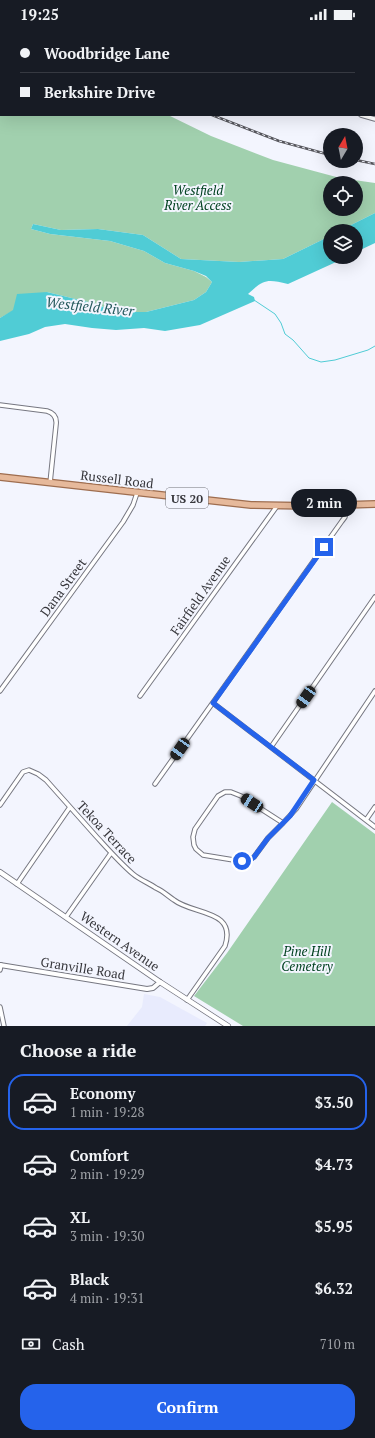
<!DOCTYPE html>
<meta charset="utf-8">
<style>
:root{--surface:#171b24;--page:#20242c;--text:#f1f3f6;--muted:#9ea1a6;--line:#363941;--accent:#2563eb}
body{margin:0;font-family:"PT Serif",serif;background:var(--page);color:var(--text);height:100vh;display:flex;flex-direction:column;font-size:15px;white-space:nowrap}
*{box-sizing:border-box;margin:0}
p{font-size:13px;color:var(--muted)}
.icon{flex:none;width:22px;height:22px;fill:none;stroke:currentColor;stroke-width:2;stroke-linecap:round;stroke-linejoin:round}
.map{position:relative;height:998px;overflow:hidden}
.panel{display:flex;flex-direction:column;background:var(--surface);flex:1}
.panel>*{flex:none}
.hud{position:absolute;left:0px;top:0px;width:375px;height:88px;box-shadow:0 4px 16px #0002;display:grid;align-content:center;height:88px;padding:0 20px;background:var(--surface)}
.needle{width:26px;rotate:10deg}
.fabs{position:absolute;left:323px;top:100px;display:grid;gap:8px}
.fabs a{display:grid;place-items:center;width:40px;height:40px;border-radius:50%;background:var(--surface);box-shadow:0 4px 16px #0002;font-size:20px}
.end{position:absolute;width:18px;height:18px;margin:-9px;border:5px solid #2563eb;background:#fff;box-shadow:0 0 0 2px #fff}
.from{border-radius:50%}
.bubble{position:absolute;height:28px;border-radius:14px;background:var(--surface);box-shadow:0 4px 16px #0002;font-size:13px;font-weight:800;line-height:28px;text-align:center}
.car{position:absolute;width:12px;height:24px;margin:-12px -6px;border-radius:5px;box-shadow:0 0 3px 1px #0007;background:linear-gradient(#222 24%,#8ab4d8 0 40%,#222 0 76%,#8ab4d8 0 86%,#222 0)}
.hud b{display:flex;align-items:center;gap:14px;height:38px;font-size:15px}
.hud b+b{border-top:1px solid var(--line)}
.hud i{width:10px;height:10px;background:var(--text)}
ul{padding:0;list-style:none}
li{display:flex;align-items:center;gap:12px;height:56px;margin:0 8px 6px;padding:0 12px;border:2px solid transparent;border-radius:16px}
li div{flex:1}
li b{display:block;font-size:15px}
li em{font-style:normal;font-weight:800}
li.active{border-color:var(--accent)}
li>.icon{width:36px;height:36px;stroke-width:1.5}
h2{padding:0 20px;font-size:18px;line-height:48px}
.pay{display:flex;align-items:center;gap:10px;height:44px;padding:0 20px;font-size:15px}
.pay p{margin-inline-start:auto}
.action{display:flex;gap:8px;margin-top:auto;padding:8px 20px}
.action a{flex:1;height:46px;border-radius:16px;background:var(--accent);color:#fff;font-size:16px;font-weight:800;line-height:46px;text-align:center}
.status{display:flex;justify-content:space-between;align-items:center;height:28px;padding:0 20px;background:var(--surface);direction:ltr}
.status svg{height:11px;fill:currentColor}
.map>svg:first-child{display:block}
.built{fill:#e8ebfd}
.green{fill:#a1d0ae;fill-rule:evenodd}
.water{fill:#50ccd5}
.lines{fill:none;stroke-linecap:round;stroke-linejoin:round}
.stream{stroke:#50ccd5;stroke-width:1}
.minor-casing{stroke:#767781;stroke-width:5.5}
.tertiary-casing{stroke:#767781;stroke-width:6}
.secondary-casing{stroke:#767781;stroke-width:6}
.primary-casing{stroke:#9e6d4f;stroke-width:8}
.minor{stroke:#fff;stroke-width:3.5}
.tertiary{stroke:#fff;stroke-width:4}
.secondary{stroke:#fff;stroke-width:4.5}
.primary{stroke:#e6b99b;stroke-width:5.5}
.rail-casing{stroke:#55555b;stroke-width:2.5}
.rail{stroke:#f3f5fe;stroke-width:1;stroke-dasharray:3;stroke-linecap:butt}
.route{stroke:#2563eb;stroke-width:5}
.labels{text-anchor:middle;dominant-baseline:central;stroke-width:4;stroke-linejoin:round;paint-order:stroke}
.shield{fill:#f3f5fe;stroke:#6f7076;stroke-width:1}
.shield-label{font-size:12px;font-weight:bold;fill:#37373c}
.park-label{font-size:13px;font-style:italic;fill:#014120;stroke:#f3f5fe}
.street-label{font-size:13px;fill:#37373c;stroke:#f3f5fe}
.water-label{font-size:14px;font-style:italic;fill:#25595d;stroke:#f3f5fe}
</style>
<div class="status"><b>19:25</b><svg viewBox="0 0 49 12"><path d="M0 12V9h3v3zM5 12V6h3v6zM10 12V3h3v9zM15 12V0h3v12zM26 1h20v11H26zM47 4h2v5h-2z"/></svg></div>
<div class="map">
<svg width="375" height="998" viewBox="0 0 375 998">
<rect width="100%" height="100%" fill="#f3f5fe"/>
<path class="built" d="M 144,966 L 160,969 L 207,995 L 205,998 L 127,998 L 142,979 Z"/>
<path class="green" d="M 0,0 L 37,1 L 1,1 L 1,87 L 168,87 L 211,108 L 273,132 L 340,150 L 375,155 L 375,185 L 339,203 L 330,203 L 330,208 L 283,231 L 239,234 L 181,231 L 143,207 L 98,201 L 61,202 L 33,196 L 31,201 L 50,206 L 110,213 L 144,223 L 165,235 L 194,243 L 206,249 L 212,254 L 206,264 L 194,272 L 146,284 L 116,284 L 96,276 L 47,264 L 0,290 ZM 330,155 L 356,155 L 356,181 L 330,181 Z
M 332,774 L 375,806 L 375,998 L 243,998 L 194,968 L 227,925 Z"/>
<path class="water" d="M 375,185 L 375,215 L 356,224 L 356,203 L 339,203 Z
M 33,196 L 61,202 L 98,201 L 143,207 L 181,231 L 239,234 L 283,231 L 330,208 L 330,229 L 347,229 L 288,256 C 267,251 264,251 248,266 L 254,269 L 255,273 L 200,297 L 165,303 L 144,300 L 116,302 L 92,300 L 65,296 L 45,299 L 29,306 L 0,313 L 0,290 L 13,282 L 17,266 L 47,264 L 96,276 L 116,284 L 146,284 L 194,272 L 206,264 L 212,254 L 206,248 L 194,243 L 165,235 L 144,223 L 110,213 L 50,206 L 31,201 Z"/>
<g class="lines">
<path class="stream" d="M 254,272 L 275,286 L 281,295 L 285,306 L 293,312 L 309,330 L 321,334 L 335,332 L 368,322 L 375,318"/>
<defs>
<path id="minor" d="M 149,0 L 151,1
M 361,87 L 375,91
M 0,377 L 47,383 C 54,385 57,390 56,397 L 50,455
M 0,663 L 123,494 L 133,477 L 137,465
M 140,668 L 277,478
M 213,675 L 375,799
M 271,719 L 375,569
M 155,756 L 342,493 L 345,489 L 345,477
M 0,777 L 23,744 L 29,742 L 38,746 L 46,752 C 62,770 78,788 95,807 C 107,820 119,834 133,846 C 140,852 149,855 156,860 C 163,863 168,868 174,872 C 193,887 237,881 225,918 L 187,972
M 366,792 L 375,779
M 283,795 L 268,810 L 254,829 L 246,834 L 203,827 L 196,821 L 194,817 L 193,809 L 195,801 L 218,768 L 225,764 L 231,764 L 241,768 L 283,795 L 296,781 L 375,663
M 17,856 L 70,779
M 66,889 L 111,825
M 0,942 L 1,937
M 0,979 L 4,998"/>
<path id="tertiary" d="M 0,937 L 147,961 L 153,960 L 160,954"/>
<path id="secondary" d="M 0,844 L 160,954 L 228,998"/>
<path id="primary" d="M 0,449 L 251,477 L 311,478 L 375,476"/>
</defs>
<use href="#minor" class="minor-casing"/>
<use href="#tertiary" class="tertiary-casing"/>
<use href="#secondary" class="secondary-casing"/>
<use href="#primary" class="primary-casing"/>
<use href="#minor" class="minor"/>
<use href="#tertiary" class="tertiary"/>
<use href="#secondary" class="secondary"/>
<use href="#primary" class="primary"/>
<defs>
<path id="rail" d="M 67,0 L 68,1
M 212,87 L 279,113 L 330,127
M 356,132 L 375,136"/>
</defs>
<use href="#rail" class="rail-casing"/>
<use href="#rail" class="rail"/>
</g>
<g class="lines">
<path class="route" d="M 242,833 L 249,833 L 254,829 L 268,810 L 290,788 L 314,752 L 213,675 L 324,519"/>
</g>
<g class="labels">
<rect class="shield" x="166" y="460" width="42" height="20" rx="3"/>
<g class="shield-label">
<text x="187" y="470">US 20</text>
</g>
<g class="park-label">
<text x="198" y="162">Westfield<tspan x="198" dy="15">River Access</tspan></text>
<text x="307" y="923">Pine Hill<tspan x="307" dy="15">Cemetery</tspan></text>
</g>
<g class="street-label">
<text transform="translate(117 451) rotate(7)">Russell Road</text>
<text transform="translate(63 559) rotate(-54)">Dana Street</text>
<text transform="translate(200 567) rotate(-55)">Fairfield Avenue</text>
<text transform="translate(107 804) rotate(47)">Tekoa Terrace</text>
<text transform="translate(120 913) rotate(35)">Western Avenue</text>
<text transform="translate(83 940) rotate(9)">Granville Road</text>
</g>
<g class="water-label">
<text transform="translate(90 278) rotate(6)">Westfield River</text>
</g>
</g>
</svg>
<div class="fabs">
<a><svg class="needle" viewBox="-14 -14 28 28"><path d="M0-13l5 13h-10z" fill="#e53935"/><path d="M0 13l5-13h-10z" fill="#9ea1a6"/></svg></a>
<a><svg class="icon" aria-label="locate" viewBox="0 0 24 24"><circle cx="12" cy="12" r="6"/><path d="M12 2v4M12 18v4M2 12h4M18 12h4"/></svg></a>
<a><svg class="icon" aria-label="layers" viewBox="0 0 24 24"><path d="M12 4l9 5-9 5-9-5zM3 14l9 5 9-5"/></svg></a>
</div>
<i class="end from" style="left:242px;top:833px"></i>
<i class="end" style="left:324px;top:519px"></i>
<div class="bubble" style="left:291px;top:461px;width:66px">2 min</div>
<i class="car" style="left:306px;top:669px;rotate:215deg"></i>
<i class="car" style="left:180px;top:721px;rotate:215deg"></i>
<i class="car" style="left:252px;top:775px;rotate:303deg"></i>
<div class="hud">
<b><i class="from"></i>Woodbridge Lane</b>
<b><i></i>Berkshire Drive</b>
</div>
</div>
<section class="panel">
<h2>Choose a ride</h2>
<ul>
<li class="active"><svg class="icon" aria-label="car" viewBox="0 0 24 24"><path d="M5 17H2v-5l4-1 3-4h7l3 4 3 1v5h-3M9 17h6M6 11h13"/><circle cx="7" cy="17" r="2"/><circle cx="17" cy="17" r="2"/></svg><div><b>Economy</b><p>1 min · 19:28</p></div><em>$3.50</em></li>
<li><svg class="icon" aria-label="car" viewBox="0 0 24 24"><path d="M5 17H2v-5l4-1 3-4h7l3 4 3 1v5h-3M9 17h6M6 11h13"/><circle cx="7" cy="17" r="2"/><circle cx="17" cy="17" r="2"/></svg><div><b>Comfort</b><p>2 min · 19:29</p></div><em>$4.73</em></li>
<li><svg class="icon" aria-label="car" viewBox="0 0 24 24"><path d="M5 17H2v-5l4-1 3-4h7l3 4 3 1v5h-3M9 17h6M6 11h13"/><circle cx="7" cy="17" r="2"/><circle cx="17" cy="17" r="2"/></svg><div><b>XL</b><p>3 min · 19:30</p></div><em>$5.95</em></li>
<li><svg class="icon" aria-label="car" viewBox="0 0 24 24"><path d="M5 17H2v-5l4-1 3-4h7l3 4 3 1v5h-3M9 17h6M6 11h13"/><circle cx="7" cy="17" r="2"/><circle cx="17" cy="17" r="2"/></svg><div><b>Black</b><p>4 min · 19:31</p></div><em>$6.32</em></li>
</ul>
<div class="pay"><svg class="icon" aria-label="cash" viewBox="0 0 24 24"><path d="M3 7h18v10H3z"/><circle cx="12" cy="12" r="2"/></svg>Cash<p>710 m</p></div>
<div class="action"><a>Confirm</a></div>
</section>
